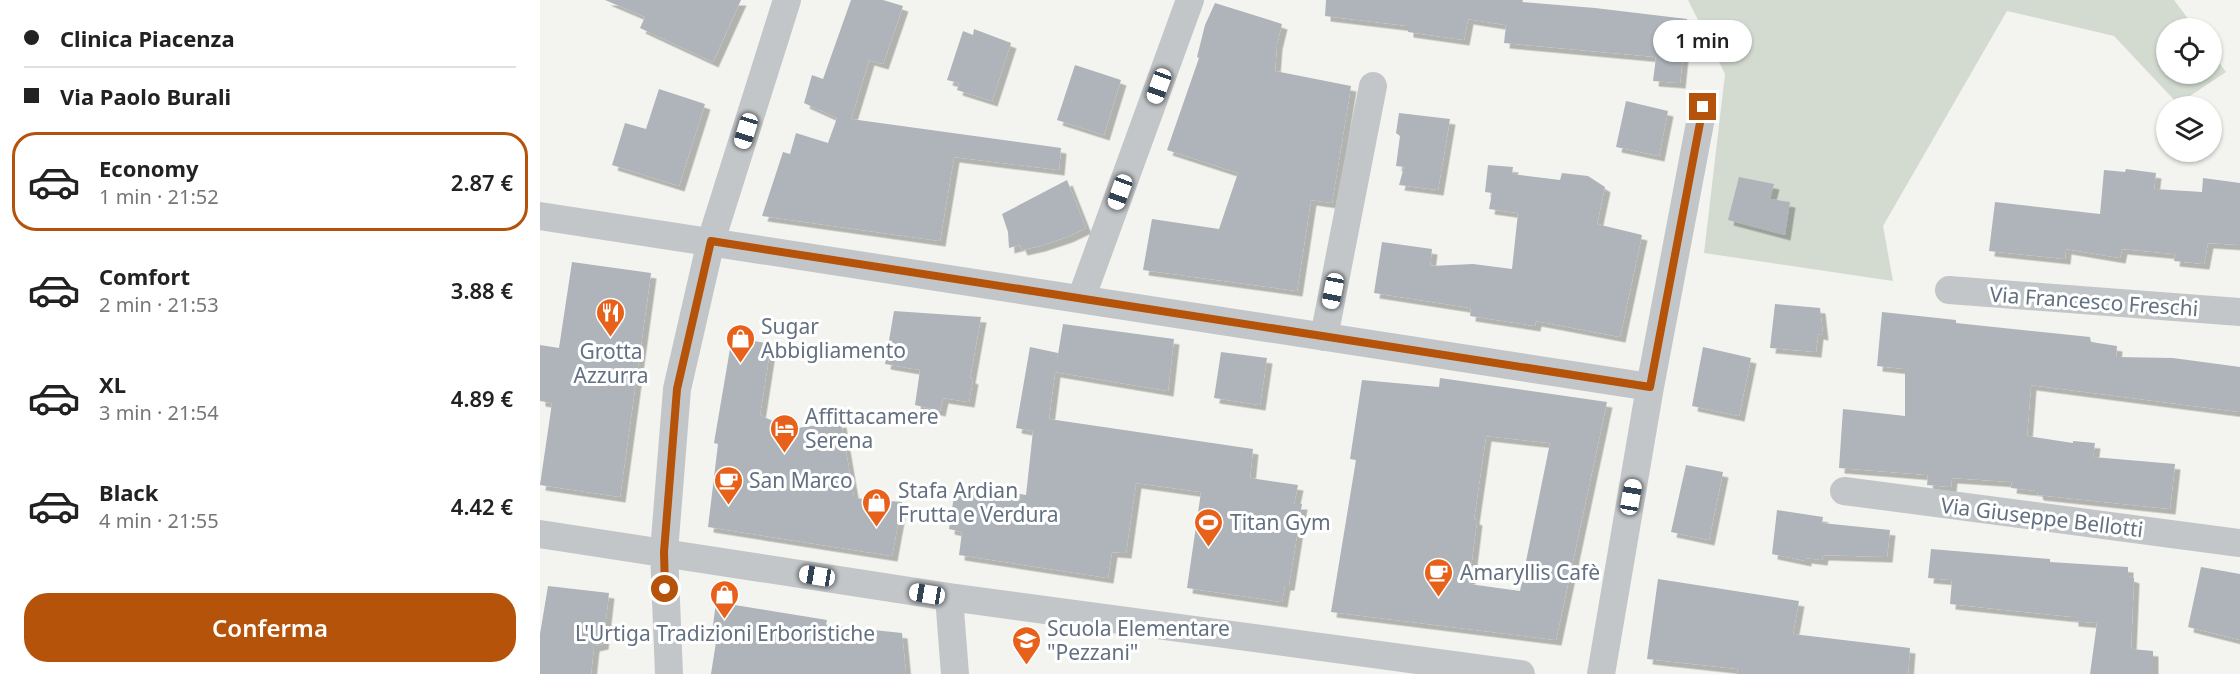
<!DOCTYPE html>
<html lang="it">
<meta charset="utf-8">
<style>
:root{--surface:#fff;--page:#f6f6f6;--text:#222;--muted:#767676;--line:#e0e0e0;--accent:#b45309}
body{margin:0;font-family:"Noto Sans",sans-serif;background:var(--page);color:var(--text);height:100vh;display:flex;flex-direction:column;font-size:22px;white-space:nowrap}
*{box-sizing:border-box;margin:0}
p{font-size:20px;color:var(--muted)}
.icon{flex:none;width:33px;height:33px;fill:none;stroke:currentColor;stroke-width:2;stroke-linecap:round;stroke-linejoin:round}
.map{position:relative;flex:1;overflow:hidden}
.side{display:flex;flex-direction:column;background:var(--surface);width:540px}
.side>*{flex:none}
.guide{display:grid;align-content:center;height:132px;padding:0 24px;background:var(--surface)}
.buttons{position:absolute;left:1616px;top:18px;display:grid;gap:12px}
.buttons a{display:grid;place-items:center;width:66px;height:66px;border-radius:50%;background:var(--surface);box-shadow:0 2px 4px #0004;font-size:30px}
.end{position:absolute;width:27px;height:27px;margin:-14px;border:8px solid #b45309;background:#fff;box-shadow:0 0 0 3px #fff}
.from{border-radius:50%}
.bubble{position:absolute;height:42px;border-radius:21px;background:var(--surface);box-shadow:0 2px 4px #0004;font-size:20px;font-weight:600;line-height:42px;text-align:center}
.car{position:absolute;width:18px;height:36px;margin:-18px -9px;border-radius:8px;box-shadow:0 0 4px 2px #0007;background:linear-gradient(#fff 24%,#345 0 40%,#fff 0 76%,#345 0 86%,#fff 0)}
.guide b{display:flex;align-items:center;gap:21px;height:57px;font-size:22px}
.guide b+b{border-top:2px solid var(--line)}
.guide i{width:15px;height:15px;background:var(--text)}
ul{padding:0;list-style:none}
li{display:flex;align-items:center;gap:18px;height:99px;margin:0 12px 9px;padding:0 12px;border:3px solid transparent;border-radius:24px}
li div{flex:1}
li b{display:block;font-size:22px}
li em{font-style:normal;font-weight:600}
li.selected{border-color:var(--accent)}
li>.icon{width:54px;height:54px;stroke-width:1.5}
.action{display:flex;gap:12px;margin-top:auto;padding:12px 24px}
.action a{flex:1;height:69px;border-radius:24px;background:var(--accent);color:#fff;font-size:24px;font-weight:600;line-height:69px;text-align:center}
main{display:flex;flex:1;min-height:0}
.map>svg:first-child{display:block}
.green{fill:#d3dbd0}
.building{fill:#aeb4b9;fill-rule:evenodd;filter:url(#shadow)}
.lines{fill:none;stroke-linecap:round;stroke-linejoin:round}
.street{stroke:#c3c6c9;stroke-width:28}
.route{stroke:#b45309;stroke-width:8}
.labels{text-anchor:middle;dominant-baseline:central;stroke-width:6;stroke-linejoin:round;paint-order:stroke}
.street-label{font-size:21px;fill:#627081;stroke:#fff}
.poi-label{font-size:21px;fill:#627081;stroke:#fff;text-anchor:start}
</style>
<main>
<section class="side">
<div class="guide">
<b><i class="from"></i>Clinica Piacenza</b>
<b><i></i>Via Paolo Burali</b>
</div>
<ul>
<li class="selected"><svg class="icon" aria-label="car" viewBox="0 0 24 24"><path d="M5 17H2v-5l4-1 3-4h7l3 4 3 1v5h-3M9 17h6M6 11h13"/><circle cx="7" cy="17" r="2"/><circle cx="17" cy="17" r="2"/></svg><div><b>Economy</b><p>1 min · 21:52</p></div><em>2.87 €</em></li>
<li><svg class="icon" aria-label="car" viewBox="0 0 24 24"><path d="M5 17H2v-5l4-1 3-4h7l3 4 3 1v5h-3M9 17h6M6 11h13"/><circle cx="7" cy="17" r="2"/><circle cx="17" cy="17" r="2"/></svg><div><b>Comfort</b><p>2 min · 21:53</p></div><em>3.88 €</em></li>
<li><svg class="icon" aria-label="car" viewBox="0 0 24 24"><path d="M5 17H2v-5l4-1 3-4h7l3 4 3 1v5h-3M9 17h6M6 11h13"/><circle cx="7" cy="17" r="2"/><circle cx="17" cy="17" r="2"/></svg><div><b>XL</b><p>3 min · 21:54</p></div><em>4.89 €</em></li>
<li><svg class="icon" aria-label="car" viewBox="0 0 24 24"><path d="M5 17H2v-5l4-1 3-4h7l3 4 3 1v5h-3M9 17h6M6 11h13"/><circle cx="7" cy="17" r="2"/><circle cx="17" cy="17" r="2"/></svg><div><b>Black</b><p>4 min · 21:55</p></div><em>4.42 €</em></li>
</ul>
<div class="action"><a>Conferma</a></div>
</section>
<div class="map">
<svg width="1700" height="674" viewBox="0 0 1700 674">
<defs>
<filter id="shadow"><feDropShadow dx="5.5" dy="5.5" stdDeviation="0" flood-color="#0004"/></filter>
</defs>
<rect width="100%" height="100%" fill="#f3f4ef"/>
<path class="green" d="M 1148,0 L 1634,0 L 1655,28 L 1626,28 L 1626,74 L 1671,74 L 1671,51 L 1686,72 L 1638,104 L 1574,36 L 1467,11 L 1343,226 L 1353,281 L 1164,253 L 1185,74 Z"/>
<path class="building" d="M 65,0 L 201,0 L 173,62 L 100,28 L 105,17 Z
M 311,0 L 343,0 L 363,6 L 343,64 L 329,60 L 311,119 L 521,148 L 519,170 L 414,157 L 400,241 L 222,216 L 243,152 L 250,154 L 256,133 L 288,143 L 297,118 L 264,103 L 272,75 L 283,79 Z
M 786,0 L 983,0 L 982,2 L 1055,8 L 1147,19 L 1140,83 L 1113,81 L 1116,57 L 964,43 L 966,25 L 928,19 L 924,40 L 868,32 L 868,26 L 785,16 Z
M 675,3 L 742,24 L 737,44 L 735,71 L 811,86 L 792,203 L 771,200 L 757,291 L 603,270 L 612,219 L 679,229 L 698,173 L 627,150 L 659,58 L 657,57 L 665,25 Z
M 434,29 L 471,43 L 452,101 L 417,90 L 419,83 L 407,80 L 423,31 L 433,35 Z
M 535,65 L 581,80 L 564,135 L 517,120 Z
M 119,89 L 165,104 L 139,186 L 72,165 L 85,123 L 106,129 Z
M 1086,101 L 1128,111 L 1119,156 L 1076,147 Z
M 859,113 L 910,119 L 898,190 L 859,185 L 864,167 L 856,166 L 860,136 L 856,133 Z
M 948,165 L 973,167 L 972,174 L 1020,180 L 1022,173 L 1048,176 L 1065,187 L 1057,224 L 1102,235 L 1080,337 L 996,321 L 995,326 L 930,316 L 931,308 L 834,293 L 842,242 L 892,249 L 890,266 L 933,264 L 972,269 L 978,213 L 949,209 L 952,193 L 945,192 Z
M 1586,169 L 1616,173 L 1614,189 L 1662,192 L 1663,178 L 1700,183 L 1700,245 L 1668,243 L 1664,264 L 1634,261 L 1635,254 L 1582,249 L 1580,258 L 1526,249 L 1525,259 L 1449,251 L 1455,202 L 1560,214 L 1564,170 L 1585,172 Z
M 1199,177 L 1234,184 L 1230,199 L 1250,202 L 1245,235 L 1188,220 Z
M 527,180 L 546,228 L 527,237 L 500,246 L 482,250 L 480,245 L 469,248 L 468,232 L 462,214 Z
M 32,262 L 111,273 L 80,497 L 0,485 L 12,403 L 0,401 L 0,345 L 19,348 Z
M 1235,304 L 1280,308 L 1283,335 L 1278,334 L 1276,352 L 1230,348 Z
M 354,311 L 441,317 L 430,378 L 433,379 L 429,402 L 403,398 L 400,411 L 375,405 L 380,370 L 345,364 Z
M 1342,312 L 1416,320 L 1416,323 L 1550,337 L 1551,342 L 1577,346 L 1576,357 L 1633,358 L 1700,367 L 1700,412 L 1491,385 L 1487,436 L 1533,443 L 1533,441 L 1555,443 L 1553,457 L 1635,464 L 1630,509 L 1498,495 L 1497,491 L 1471,488 L 1472,482 L 1412,478 L 1411,487 L 1387,485 L 1388,475 L 1299,468 L 1303,409 L 1365,416 L 1365,369 L 1337,366 Z
M 523,324 L 634,339 L 628,391 L 515,372 L 509,419 L 713,449 L 710,478 L 758,485 L 754,504 L 762,504 L 749,585 L 745,585 L 742,602 L 647,588 L 661,492 L 596,483 L 586,553 L 572,552 L 568,578 L 419,555 L 422,532 L 409,529 L 415,489 L 432,491 L 433,486 L 486,495 L 493,431 L 476,428 L 490,347 L 518,353 L 516,366 Z
M 192,337 L 231,344 L 220,415 L 250,429 L 301,422 L 314,498 L 362,502 L 352,556 L 168,527 L 178,444 L 174,443 Z
M 1163,347 L 1211,358 L 1199,416 L 1152,406 Z
M 681,352 L 727,358 L 720,405 L 674,398 Z
M 900,378 L 1067,402 L 1016,640 L 791,612 L 816,460 L 810,459 L 822,380 L 899,387 ZM 946,436 L 1010,443 L 980,591 L 929,584 L 937,520 L 934,519 Z
M 1146,465 L 1183,472 L 1169,540 L 1131,532 Z
M 1237,510 L 1283,517 L 1282,523 L 1350,530 L 1347,557 L 1283,555 L 1282,560 L 1266,558 L 1266,561 L 1232,554 Z
M 1391,549 L 1510,559 L 1510,562 L 1588,567 L 1588,576 L 1594,578 L 1591,649 L 1613,651 L 1613,674 L 1550,674 L 1557,623 L 1533,621 L 1533,617 L 1410,604 L 1412,580 L 1388,578 Z
M 1661,567 L 1700,574 L 1700,640 L 1648,627 Z
M 1118,579 L 1259,601 L 1253,634 L 1370,648 L 1368,674 L 1197,674 L 1198,669 L 1107,659 Z
M 8,586 L 69,593 L 63,644 L 54,646 L 51,674 L 0,674 L 0,634 Z
M 176,602 L 287,620 L 286,625 L 362,633 L 366,674 L 171,674 L 176,642 L 171,641 Z"/>
<g class="lines">
<path class="street" d="M 0,216 L 1110,387
M 1409,290 L 1700,312
M 541,299 L 650,0
M 784,337 L 833,86
M 1304,491 L 1700,543
M 0,534 L 409,597 L 981,674
M 409,597 L 415,674
M 129,674 L 124,552 L 137,389 L 171,241 L 247,0
M 1061,674 L 1110,387 L 1163,107"/>
</g>
<g class="lines">
<path class="route" d="M 125,589 L 124,552 L 137,389 L 171,241 L 1110,387 L 1163,107"/>
</g>
<defs>
<symbol id="restaurant-pin" viewBox="-11 -11 22 30"><path d="M0 17L-7.5 6A9.5 9.5 0 1 1 7.5 6Z" fill="#e8611b" stroke="#fff"/><path d="M-5-6h1v4h1v-4h1v4h1v-4h1v5L-1.5 .5V6h-2V.5L-5-1ZM5-6V6H3V1.5H1.5Q1.5-4 5-6Z" fill="#fff"/></symbol>
<symbol id="shop-pin" viewBox="-11 -11 22 30"><path d="M0 17L-7.5 6A9.5 9.5 0 1 1 7.5 6Z" fill="#e8611b" stroke="#fff"/><path d="M-5-2.5h2.3a2.7 3.5 0 0 1 5.4 0H5L5.5 6h-11ZM-1.5-2.5h3a1.5 2.3 0 0 0-3 0Z" fill="#fff"/></symbol>
<symbol id="hotel-pin" viewBox="-11 -11 22 30"><path d="M0 17L-7.5 6A9.5 9.5 0 1 1 7.5 6Z" fill="#e8611b" stroke="#fff"/><path d="M-6-4.5h1.5V1H6V5H4.5V3h-9V5H-6ZM-4 0a1.8 1.8 0 1 1 3.6 0ZM.5 0V-2.5h3Q6-2.5 6 0Z" fill="#fff"/></symbol>
<symbol id="cafe-pin" viewBox="-11 -11 22 30"><path d="M0 17L-7.5 6A9.5 9.5 0 1 1 7.5 6Z" fill="#e8611b" stroke="#fff"/><path d="M-5.5-4.5H6V0H3Q3 3.5 0 3.5H-2.5Q-5.5 3.5-5.5 0ZM3-3.2v2h1.7v-2ZM-6 4.5H4V6H-6Z" fill="#fff"/></symbol>
<symbol id="stadium-pin" viewBox="-11 -11 22 30"><path d="M0 17L-7.5 6A9.5 9.5 0 1 1 7.5 6Z" fill="#e8611b" stroke="#fff"/><path d="M0-5a6.5 5 0 1 0 0 10a6.5 5 0 1 0 0-10ZM-3.5-1.8h7v3.6h-7Z" fill="#fff"/></symbol>
<symbol id="school-pin" viewBox="-11 -11 22 30"><path d="M0 17L-7.5 6A9.5 9.5 0 1 1 7.5 6Z" fill="#e8611b" stroke="#fff"/><path d="M0-5L7-2L0 1L-7-2ZM-4 1L0 2.5L4 1V4Q0 6-4 4Z" fill="#fff"/></symbol>
</defs>
<g fill-rule="evenodd">
<use href="#restaurant-pin" x="54" y="296" width="33" height="45"/>
<use href="#shop-pin" x="184" y="322" width="33" height="45"/>
<use href="#hotel-pin" x="228" y="412" width="33" height="45"/>
<use href="#cafe-pin" x="172" y="464" width="33" height="45"/>
<use href="#shop-pin" x="320" y="486" width="33" height="45"/>
<use href="#stadium-pin" x="652" y="506" width="33" height="45"/>
<use href="#cafe-pin" x="882" y="556" width="33" height="45"/>
<use href="#shop-pin" x="168" y="578" width="33" height="45"/>
<use href="#school-pin" x="470" y="624" width="33" height="45"/>
</g>
<g class="labels">
<g class="street-label">
<text transform="translate(1554 301) rotate(4)">Via Francesco Freschi</text>
<text transform="translate(1502 517) rotate(7)">Via Giuseppe Bellotti</text>
</g>
<g class="poi-label">
<text x="221" y="326">Sugar<tspan x="221" dy="24">Abbigliamento</tspan></text>
<text x="71" y="351" text-anchor="middle">Grotta<tspan x="71" dy="24">Azzurra</tspan></text>
<text x="265" y="416">Affittacamere<tspan x="265" dy="24">Serena</tspan></text>
<text x="209" y="480">San Marco</text>
<text x="358" y="490">Stafa Ardian<tspan x="358" dy="24">Frutta e Verdura</tspan></text>
<text x="690" y="522">Titan Gym</text>
<text x="920" y="572">Amaryllis Cafè</text>
<text x="507" y="628">Scuola Elementare<tspan x="507" dy="24">"Pezzani"</tspan></text>
<text x="185" y="633" text-anchor="middle">L'Urtiga Tradizioni Erboristiche</text>
</g>
</g>
</svg>
<div class="buttons">
<a><svg class="icon" aria-label="locate" viewBox="0 0 24 24"><circle cx="12" cy="12" r="6"/><path d="M12 2v4M12 18v4M2 12h4M18 12h4"/></svg></a>
<a><svg class="icon" aria-label="layers" viewBox="0 0 24 24"><path d="M12 4l9 5-9 5-9-5zM3 14l9 5 9-5"/></svg></a>
</div>
<i class="end from" style="left:125px;top:589px"></i>
<i class="end" style="left:1163px;top:107px"></i>
<div class="bubble" style="left:1113px;top:20px;width:99px">1 min</div>
<i class="car" style="left:619px;top:86px;rotate:200deg"></i>
<i class="car" style="left:206px;top:131px;rotate:197deg"></i>
<i class="car" style="left:580px;top:192px;rotate:200deg"></i>
<i class="car" style="left:793px;top:291px;rotate:191deg"></i>
<i class="car" style="left:1091px;top:497px;rotate:10deg"></i>
<i class="car" style="left:277px;top:576px;rotate:279deg"></i>
<i class="car" style="left:387px;top:594px;rotate:279deg"></i>
</div>
</main>
